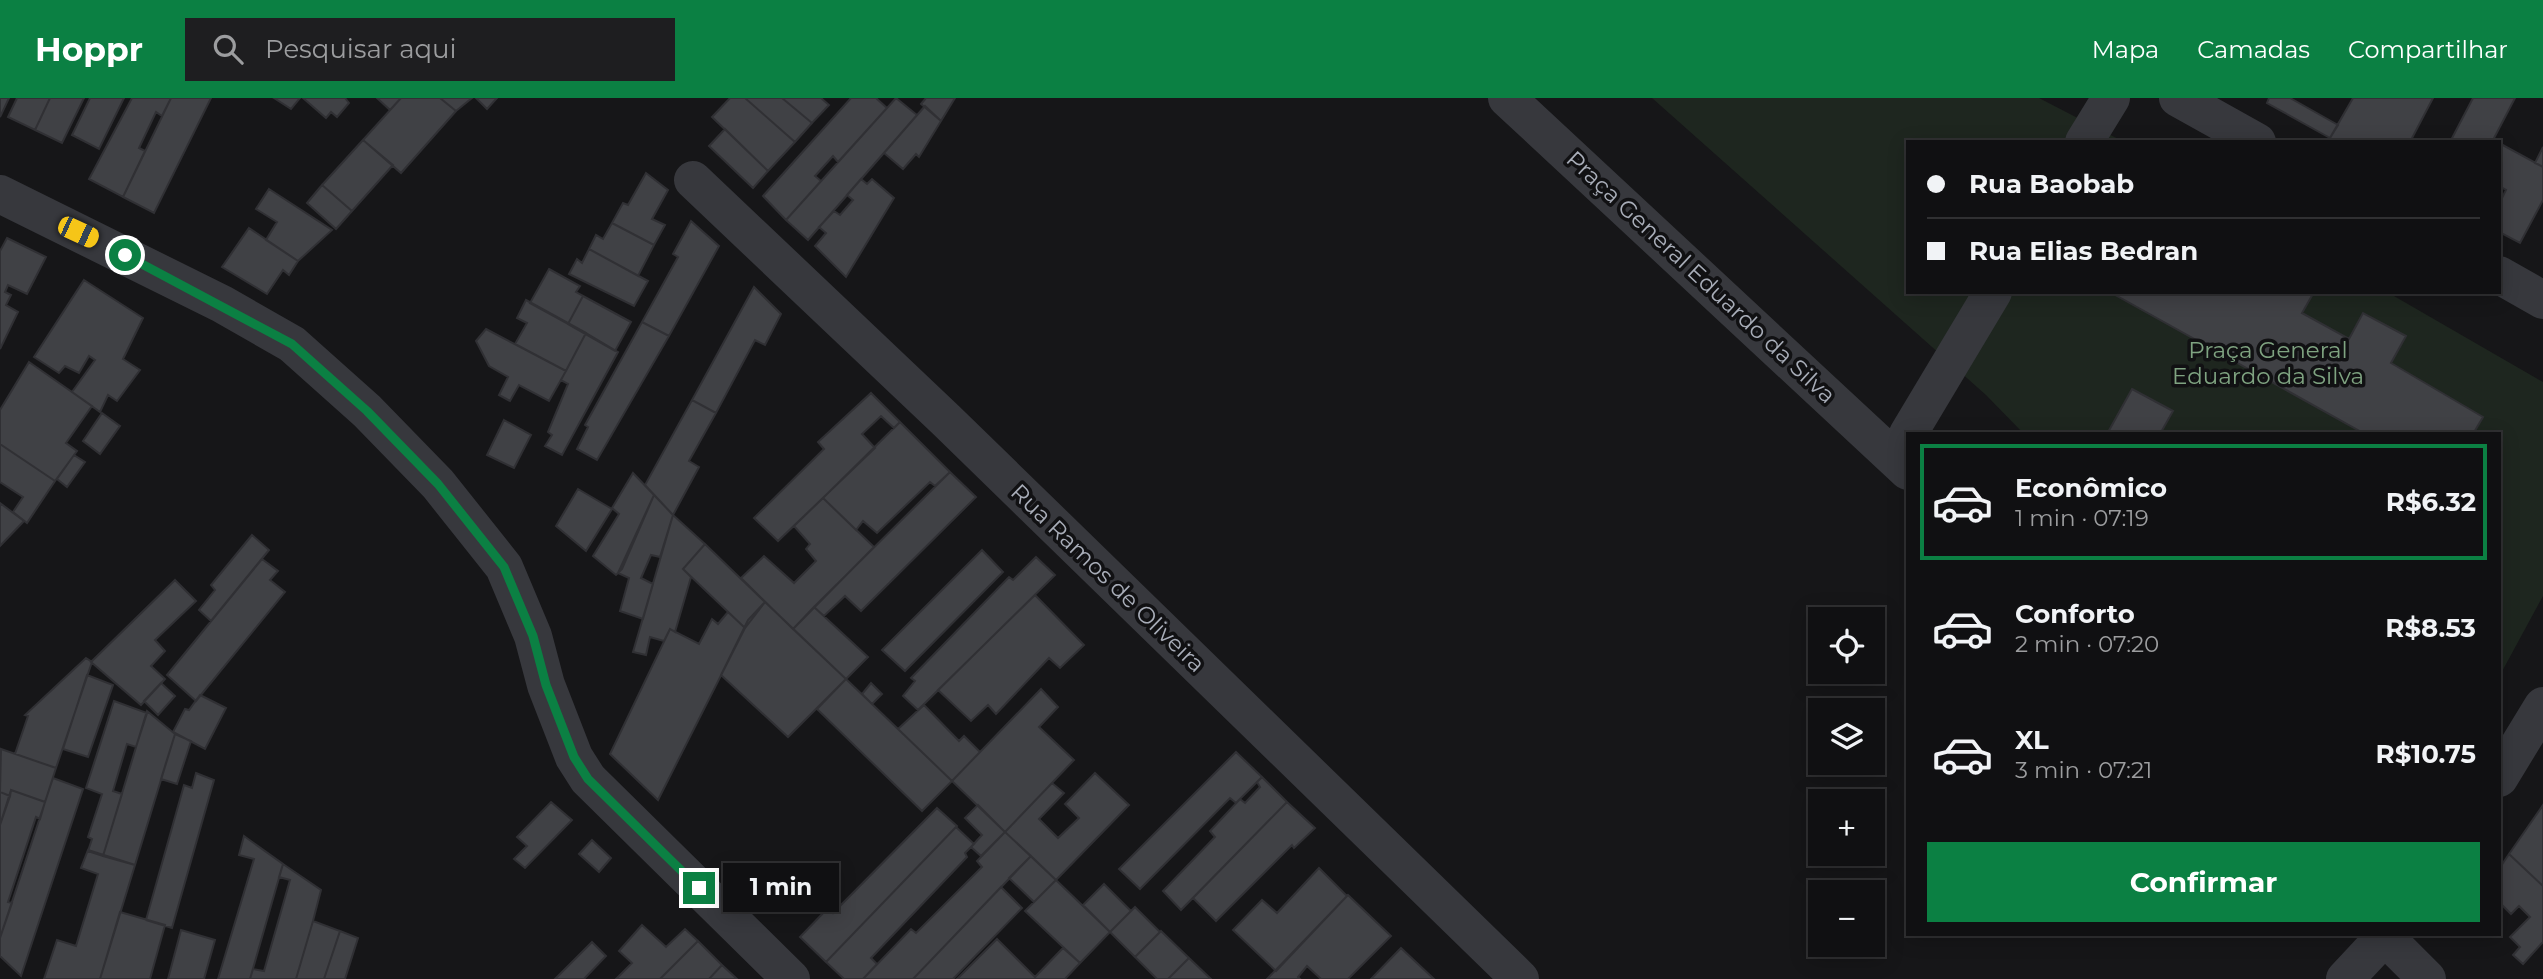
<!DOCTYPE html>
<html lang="pt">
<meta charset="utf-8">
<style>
:root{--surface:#101012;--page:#1e1e20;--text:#f1f3f6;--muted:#9c9d9f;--line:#303032;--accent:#0b8043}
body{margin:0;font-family:Montserrat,sans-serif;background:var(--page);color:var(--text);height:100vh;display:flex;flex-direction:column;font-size:26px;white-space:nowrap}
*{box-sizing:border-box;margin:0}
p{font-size:23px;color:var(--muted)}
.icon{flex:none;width:38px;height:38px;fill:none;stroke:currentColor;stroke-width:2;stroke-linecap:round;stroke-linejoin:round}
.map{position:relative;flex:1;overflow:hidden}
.drawer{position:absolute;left:1906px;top:334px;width:595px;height:504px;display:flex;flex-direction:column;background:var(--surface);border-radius:0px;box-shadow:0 4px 18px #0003,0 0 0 2px var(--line)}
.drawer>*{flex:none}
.guide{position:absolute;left:1906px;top:42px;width:595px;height:154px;border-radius:0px;box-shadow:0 4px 18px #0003,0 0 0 2px var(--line);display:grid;align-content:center;height:154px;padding:0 21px;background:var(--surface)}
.controls{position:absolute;left:1808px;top:509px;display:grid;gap:14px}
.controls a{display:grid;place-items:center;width:77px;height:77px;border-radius:0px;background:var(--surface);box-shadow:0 4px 18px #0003,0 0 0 2px var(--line);font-size:35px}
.end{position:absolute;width:32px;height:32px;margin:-16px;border:9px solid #0b8043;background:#fff;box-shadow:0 0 0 4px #fff}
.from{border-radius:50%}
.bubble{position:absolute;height:49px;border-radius:0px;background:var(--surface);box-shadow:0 4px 18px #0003,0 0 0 2px var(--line);font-size:23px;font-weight:700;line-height:49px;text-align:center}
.car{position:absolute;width:21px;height:42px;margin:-21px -10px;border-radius:9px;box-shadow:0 0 5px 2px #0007;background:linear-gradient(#f5c518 24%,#345 0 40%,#f5c518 0 76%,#345 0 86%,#f5c518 0)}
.guide b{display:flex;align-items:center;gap:24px;height:66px;font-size:26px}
.guide b+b{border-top:2px solid var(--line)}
.guide i{width:18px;height:18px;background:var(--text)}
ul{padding:12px 0 0;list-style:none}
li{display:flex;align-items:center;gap:21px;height:116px;margin:0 14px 10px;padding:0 7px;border:4px solid transparent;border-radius:0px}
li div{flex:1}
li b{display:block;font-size:26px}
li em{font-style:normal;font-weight:700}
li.selected{border-color:var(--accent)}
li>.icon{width:63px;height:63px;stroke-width:1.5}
.action{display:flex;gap:14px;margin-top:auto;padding:14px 21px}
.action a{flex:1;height:80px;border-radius:0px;background:var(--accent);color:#fff;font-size:28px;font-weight:700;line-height:80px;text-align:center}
header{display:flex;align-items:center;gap:42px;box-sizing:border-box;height:98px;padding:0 35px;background:var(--accent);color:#fff}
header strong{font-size:33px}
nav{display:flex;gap:38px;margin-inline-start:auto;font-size:24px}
.search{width:490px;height:63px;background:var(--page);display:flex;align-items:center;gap:18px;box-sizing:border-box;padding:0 24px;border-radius:0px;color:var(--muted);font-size:26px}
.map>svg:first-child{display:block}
.green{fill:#1e261f}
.building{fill:#404145;stroke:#303034;stroke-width:2}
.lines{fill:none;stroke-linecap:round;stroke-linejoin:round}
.street{stroke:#37383d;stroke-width:38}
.route{stroke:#0b8043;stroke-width:9}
.labels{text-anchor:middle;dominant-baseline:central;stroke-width:7;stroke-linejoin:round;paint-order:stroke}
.street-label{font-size:23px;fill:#a8adb8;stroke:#111113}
.park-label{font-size:23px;fill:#7fa381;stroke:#111113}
</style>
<header>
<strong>Hoppr</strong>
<div class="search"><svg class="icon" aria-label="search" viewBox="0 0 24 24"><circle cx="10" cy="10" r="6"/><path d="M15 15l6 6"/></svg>Pesquisar aqui</div>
<nav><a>Mapa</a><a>Camadas</a><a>Compartilhar</a></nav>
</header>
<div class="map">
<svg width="2543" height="881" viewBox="0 0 2543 881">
<rect width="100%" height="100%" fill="#161618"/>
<path class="green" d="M 1652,0 L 2039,0 L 2124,44 L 1908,44 L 1908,194 L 2387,194 L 2543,284 L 2543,498 L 2499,579 L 2499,336 L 2024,336 L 1986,297 Z"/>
<path class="building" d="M 0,0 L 9,0 L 0,19 Z
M 17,0 L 50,0 L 35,32 L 8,19 Z
M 50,0 L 84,0 L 62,45 L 35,32 Z
M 90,0 L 124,0 L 99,51 L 72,37 Z
M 132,0 L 171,0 L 162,18 L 156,14 L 139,50 L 145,53 L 123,99 L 89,81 Z
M 171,0 L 211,0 L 154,115 L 123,99 Z
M 274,0 L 300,0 L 291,11 Z
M 303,0 L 345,0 L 349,5 L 337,19 L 331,14 L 326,20 Z
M 377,0 L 401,0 L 390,12 Z
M 401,0 L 440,0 L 456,13 L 401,75 L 363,42 Z
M 440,0 L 472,0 L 456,13 Z
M 476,0 L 497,0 L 487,11 Z
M 730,0 L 745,0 L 795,44 L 768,73 L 712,19 Z
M 745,0 L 782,0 L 812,25 L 795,44 Z
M 782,0 L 821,0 L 829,7 L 812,25 Z
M 851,0 L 876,0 L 887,10 L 838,64 L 833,58 L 815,78 L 821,83 L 786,122 L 763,98 Z
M 896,0 L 917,17 L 808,142 L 786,122 Z
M 926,0 L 955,0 L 941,23 L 921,6 Z
M 2269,0 L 2290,0 L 2338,27 L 2330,40 L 2267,5 Z
M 2353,0 L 2433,0 L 2410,44 L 2337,44 L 2330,40 Z
M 2473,0 L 2515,0 L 2492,44 L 2450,44 Z
M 925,8 L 941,23 L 919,59 L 916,56 L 903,71 L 884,55 Z
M 725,31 L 768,73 L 753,90 L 709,48 Z
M 363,42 L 393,67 L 352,113 L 322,87 Z
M 2499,45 L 2543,69 L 2543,102 L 2520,145 L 2499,134 L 2499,106 L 2506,92 L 2499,88 Z
M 2543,49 L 2543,69 L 2535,65 Z
M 646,75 L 668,92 L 652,121 L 665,127 L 654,147 L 612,125 L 623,105 L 628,107 Z
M 861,81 L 867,86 L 872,81 L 894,100 L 846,179 L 815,148 L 826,135 L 819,129 L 834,113 L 840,117 L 853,102 L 847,97 Z
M 322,87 L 352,113 L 336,131 L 307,105 Z
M 269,91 L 332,132 L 298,163 L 266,142 L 277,124 L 256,111 Z
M 691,123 L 719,148 L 669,238 L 642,224 L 678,159 L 673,156 Z
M 612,125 L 654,147 L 638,178 L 589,151 L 596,137 L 603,141 Z
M 249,130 L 298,163 L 289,177 L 283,172 L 267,196 L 222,169 Z
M 7,140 L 46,159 L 27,196 L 8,187 L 5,194 L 11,197 L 6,207 L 18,214 L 0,251 L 0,153 Z
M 589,151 L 648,183 L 634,208 L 569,176 L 577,161 L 582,165 Z
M 549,171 L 580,188 L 576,194 L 583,198 L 568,226 L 530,205 Z
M 84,182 L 143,220 L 123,261 L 140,272 L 117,303 L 108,297 L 100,314 L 72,294 L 95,262 L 89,258 L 79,275 L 65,268 L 59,275 L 34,259 Z
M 754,189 L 781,216 L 765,247 L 755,242 L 716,315 L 692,302 Z
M 2110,194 L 2314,194 L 2302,215 L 2349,241 L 2363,215 L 2406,238 L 2391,265 L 2483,319 L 2473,336 L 2365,336 Z
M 583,198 L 631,224 L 615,253 L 568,226 Z
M 526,202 L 586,235 L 566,273 L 515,246 L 527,225 L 517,220 Z
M 642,224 L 669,238 L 597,362 L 577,351 L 588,329 L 585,327 Z
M 486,231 L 566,273 L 549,303 L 519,287 L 510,303 L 499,297 L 508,279 L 489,268 L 476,243 Z
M 586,235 L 618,254 L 562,357 L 545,348 L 552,337 L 548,334 L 568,286 L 561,282 Z
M 29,264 L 92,308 L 66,345 L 77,353 L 55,383 L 0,346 L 0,312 Z
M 2132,291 L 2173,313 L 2160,336 L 2107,336 Z
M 871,295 L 900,324 L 894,330 L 881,318 L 862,336 L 875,350 L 778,443 L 754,420 L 824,351 L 818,344 Z
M 692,302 L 716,315 L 689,363 L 699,369 L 673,417 L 645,387 Z
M 102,315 L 120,328 L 100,356 L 83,343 Z
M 504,322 L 531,337 L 514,370 L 487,357 Z
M 900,324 L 950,374 L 935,388 L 930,384 L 877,435 L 863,423 L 856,432 L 823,400 Z
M 0,346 L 55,383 L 27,425 L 13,414 L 23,399 L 0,384 Z
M 74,357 L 85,364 L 67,389 L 57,381 Z
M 950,374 L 976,399 L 861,513 L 845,498 L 824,518 L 814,509 Z
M 633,375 L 654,397 L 622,471 L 616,477 L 593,458 L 619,416 L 612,410 Z
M 578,391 L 612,411 L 586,453 L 556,428 Z
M 654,397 L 673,417 L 660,459 L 651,457 L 641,480 L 653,486 L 643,521 L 620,513 L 629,480 L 618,475 Z
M 823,400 L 874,449 L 793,531 L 741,480 L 764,458 L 794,485 L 816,463 L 806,451 L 810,446 L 794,428 Z
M 0,405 L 24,423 L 0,448 Z
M 673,417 L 705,446 L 683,471 L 691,479 L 675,534 L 670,531 L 664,543 L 650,539 L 646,557 L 633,554 Z
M 252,437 L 269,452 L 211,523 L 199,512 L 215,492 L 211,487 Z
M 705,446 L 765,504 L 745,530 L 683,471 Z
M 982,452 L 1003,474 L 905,573 L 882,552 Z
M 1036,459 L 1055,477 L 918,612 L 903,598 L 915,583 L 911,580 L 1009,479 L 1013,482 Z
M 262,461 L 278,473 L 270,482 L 285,494 L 196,603 L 167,577 Z
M 175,482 L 196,503 L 155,542 L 165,553 L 151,568 L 165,581 L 141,607 L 91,564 Z
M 1035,497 L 1084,547 L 1060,570 L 1049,560 L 996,616 L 988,607 L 971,623 L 938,592 Z
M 765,504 L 846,581 L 788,639 L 721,577 L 748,522 Z
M 814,509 L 868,559 L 846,581 L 793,531 Z
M 728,514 L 745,530 L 658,702 L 610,656 L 670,531 L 699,546 L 712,521 L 718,526 Z
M 86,560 L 92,564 L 56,670 L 15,656 L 28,618 L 25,617 Z
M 87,577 L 113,587 L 88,659 L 63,651 Z
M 846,581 L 952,683 L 922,713 L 817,611 Z
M 161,585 L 175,598 L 158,617 L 144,603 Z
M 871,585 L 882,596 L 872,606 L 862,596 Z
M 1041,591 L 1058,609 L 1039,629 L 1074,662 L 1005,734 L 952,683 Z
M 200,597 L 226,610 L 205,651 L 173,634 L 185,611 L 189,612 Z
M 114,603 L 147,615 L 136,649 L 127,646 L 113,693 L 122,696 L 103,758 L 88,753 L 92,741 L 88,739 L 102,696 L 86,690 Z
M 924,607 L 959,643 L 964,638 L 980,654 L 952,683 L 898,631 Z
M 147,613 L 175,636 L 135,767 L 103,758 Z
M 175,636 L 191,643 L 177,686 L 161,681 Z
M 1,651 L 56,670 L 45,704 L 11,692 L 10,698 L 0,694 Z
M 1236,654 L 1262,679 L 1236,705 L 1230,700 L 1140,791 L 1119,771 Z
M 196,675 L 214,682 L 172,830 L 146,822 L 184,687 L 192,690 Z
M 1095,675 L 1129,707 L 1056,782 L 1005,734 L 1052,685 L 1064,695 L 1039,721 L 1058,740 L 1079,720 L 1065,706 Z
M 1262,679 L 1287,704 L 1181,812 L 1163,793 L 1215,739 L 1210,733 L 1240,701 L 1245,705 L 1260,689 L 1257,684 Z
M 53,680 L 83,691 L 21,878 L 0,858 L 0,840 Z
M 11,692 L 45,704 L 40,721 L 36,719 L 8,804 L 12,805 L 0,840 L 0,727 Z
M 0,694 L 10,698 L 0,727 Z
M 551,704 L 572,722 L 525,770 L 514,761 L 527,748 L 517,739 Z
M 1287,704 L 1315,730 L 1294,750 L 1292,747 L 1216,823 L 1193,800 Z
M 978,707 L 1005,734 L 981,758 L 971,749 L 982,737 L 965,720 Z
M 2543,707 L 2543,788 L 2509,756 Z
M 937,710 L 957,728 L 826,864 L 800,839 L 828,810 L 833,815 Z
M 956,729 L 974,746 L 965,755 L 967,759 L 871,860 L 877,866 L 863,881 L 844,881 L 826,864 Z
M 1005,734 L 1031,758 L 913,881 L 863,881 L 911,831 L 916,835 L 982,769 L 977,763 Z
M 244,738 L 283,766 L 250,881 L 218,881 L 254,761 L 239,757 Z
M 592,742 L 611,760 L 599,774 L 579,756 Z
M 88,752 L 135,767 L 100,881 L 44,881 L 57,842 L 76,848 L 98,776 L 81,770 Z
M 2509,756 L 2543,788 L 2543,844 L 2523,866 L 2513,857 L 2520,849 L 2510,839 L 2530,819 L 2519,808 L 2511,816 L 2499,804 L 2499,771 Z
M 1031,758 L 1056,782 L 1034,804 L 1009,780 Z
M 283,766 L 321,792 L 313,823 L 296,881 L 250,881 L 253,871 L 264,873 L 290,782 L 279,779 Z
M 1319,770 L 1347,798 L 1276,873 L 1233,832 L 1262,802 L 1277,815 Z
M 1056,782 L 1110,834 L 1080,865 L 1025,813 Z
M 1104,786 L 1131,813 L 1110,834 L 1083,807 Z
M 1001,789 L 1022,810 L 953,881 L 913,881 Z
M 1348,797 L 1391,838 L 1348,881 L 1321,881 L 1307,868 L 1298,879 L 1300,881 L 1267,881 Z
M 1135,809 L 1160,834 L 1135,859 L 1110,834 Z
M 120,814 L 165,827 L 150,881 L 100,881 Z
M 313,823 L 340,833 L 324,881 L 296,881 Z
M 642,827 L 666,849 L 685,831 L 698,843 L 660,881 L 616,881 L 632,865 L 619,853 Z
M 181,832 L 215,842 L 204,881 L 168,881 Z
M 340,833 L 358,840 L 345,881 L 324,881 Z
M 1161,833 L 1189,860 L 1168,881 L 1157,881 L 1135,859 Z
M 997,841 L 1035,879 L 1063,850 L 1080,865 L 1065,881 L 957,881 Z
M 698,843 L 722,867 L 709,881 L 660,881 Z
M 592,844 L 606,858 L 584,881 L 555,881 Z
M 1401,850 L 1434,881 L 1371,881 Z
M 1189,860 L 1211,881 L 1168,881 Z
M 722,867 L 737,881 L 709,881 Z"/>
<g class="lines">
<path class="street" d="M 1507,0 L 1908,373
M 2178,0 L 2257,44
M 2084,44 L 2111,0
M 693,82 L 946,322 L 1520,881
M 0,96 L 222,206 L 292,246 L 367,313 L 438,386 L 504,469 L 533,538 L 546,587 L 574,659 L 588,681 L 791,881
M 2499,177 L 2543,202
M 1908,336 L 1993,194
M 2499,680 L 2543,608
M 2382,836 L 2427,881
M 2345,881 L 2387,836"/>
</g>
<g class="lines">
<path class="route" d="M 125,157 L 292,246 L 367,313 L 438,386 L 504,469 L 533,538 L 546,587 L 574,659 L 588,681 L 699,790"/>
</g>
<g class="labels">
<g class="street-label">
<text transform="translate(1701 179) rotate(43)">Praça General Eduardo da Silva</text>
<text transform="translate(1108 480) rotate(44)">Rua Ramos de Oliveira</text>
</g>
<g class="park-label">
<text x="2268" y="252">Praça General<tspan x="2268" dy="26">Eduardo da Silva</tspan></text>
</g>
</g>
</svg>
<div class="controls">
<a><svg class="icon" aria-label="locate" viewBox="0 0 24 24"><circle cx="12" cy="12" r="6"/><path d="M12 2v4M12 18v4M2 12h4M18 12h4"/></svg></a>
<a><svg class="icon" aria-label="layers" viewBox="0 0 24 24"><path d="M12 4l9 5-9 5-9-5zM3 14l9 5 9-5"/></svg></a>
<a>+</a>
<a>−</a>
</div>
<i class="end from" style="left:125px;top:157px"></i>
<i class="end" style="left:699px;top:790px"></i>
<div class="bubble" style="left:723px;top:765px;width:116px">1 min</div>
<i class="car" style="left:78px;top:134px;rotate:115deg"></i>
<div class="guide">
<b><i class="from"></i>Rua Baobab</b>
<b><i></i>Rua Elias Bedran</b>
</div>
<section class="drawer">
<ul>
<li class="selected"><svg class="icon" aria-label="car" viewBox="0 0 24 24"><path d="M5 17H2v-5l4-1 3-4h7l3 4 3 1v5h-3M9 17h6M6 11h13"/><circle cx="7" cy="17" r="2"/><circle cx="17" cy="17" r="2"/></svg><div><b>Econômico</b><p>1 min · 07:19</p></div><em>R$6.32</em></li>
<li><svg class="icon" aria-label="car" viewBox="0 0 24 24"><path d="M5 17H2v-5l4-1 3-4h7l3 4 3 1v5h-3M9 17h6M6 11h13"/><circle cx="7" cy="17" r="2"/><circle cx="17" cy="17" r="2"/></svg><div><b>Conforto</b><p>2 min · 07:20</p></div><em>R$8.53</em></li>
<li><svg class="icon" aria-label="car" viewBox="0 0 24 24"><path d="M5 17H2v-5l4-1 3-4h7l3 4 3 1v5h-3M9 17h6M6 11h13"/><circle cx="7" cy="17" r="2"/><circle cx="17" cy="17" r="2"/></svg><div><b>XL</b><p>3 min · 07:21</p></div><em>R$10.75</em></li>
</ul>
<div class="action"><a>Confirmar</a></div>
</section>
</div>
